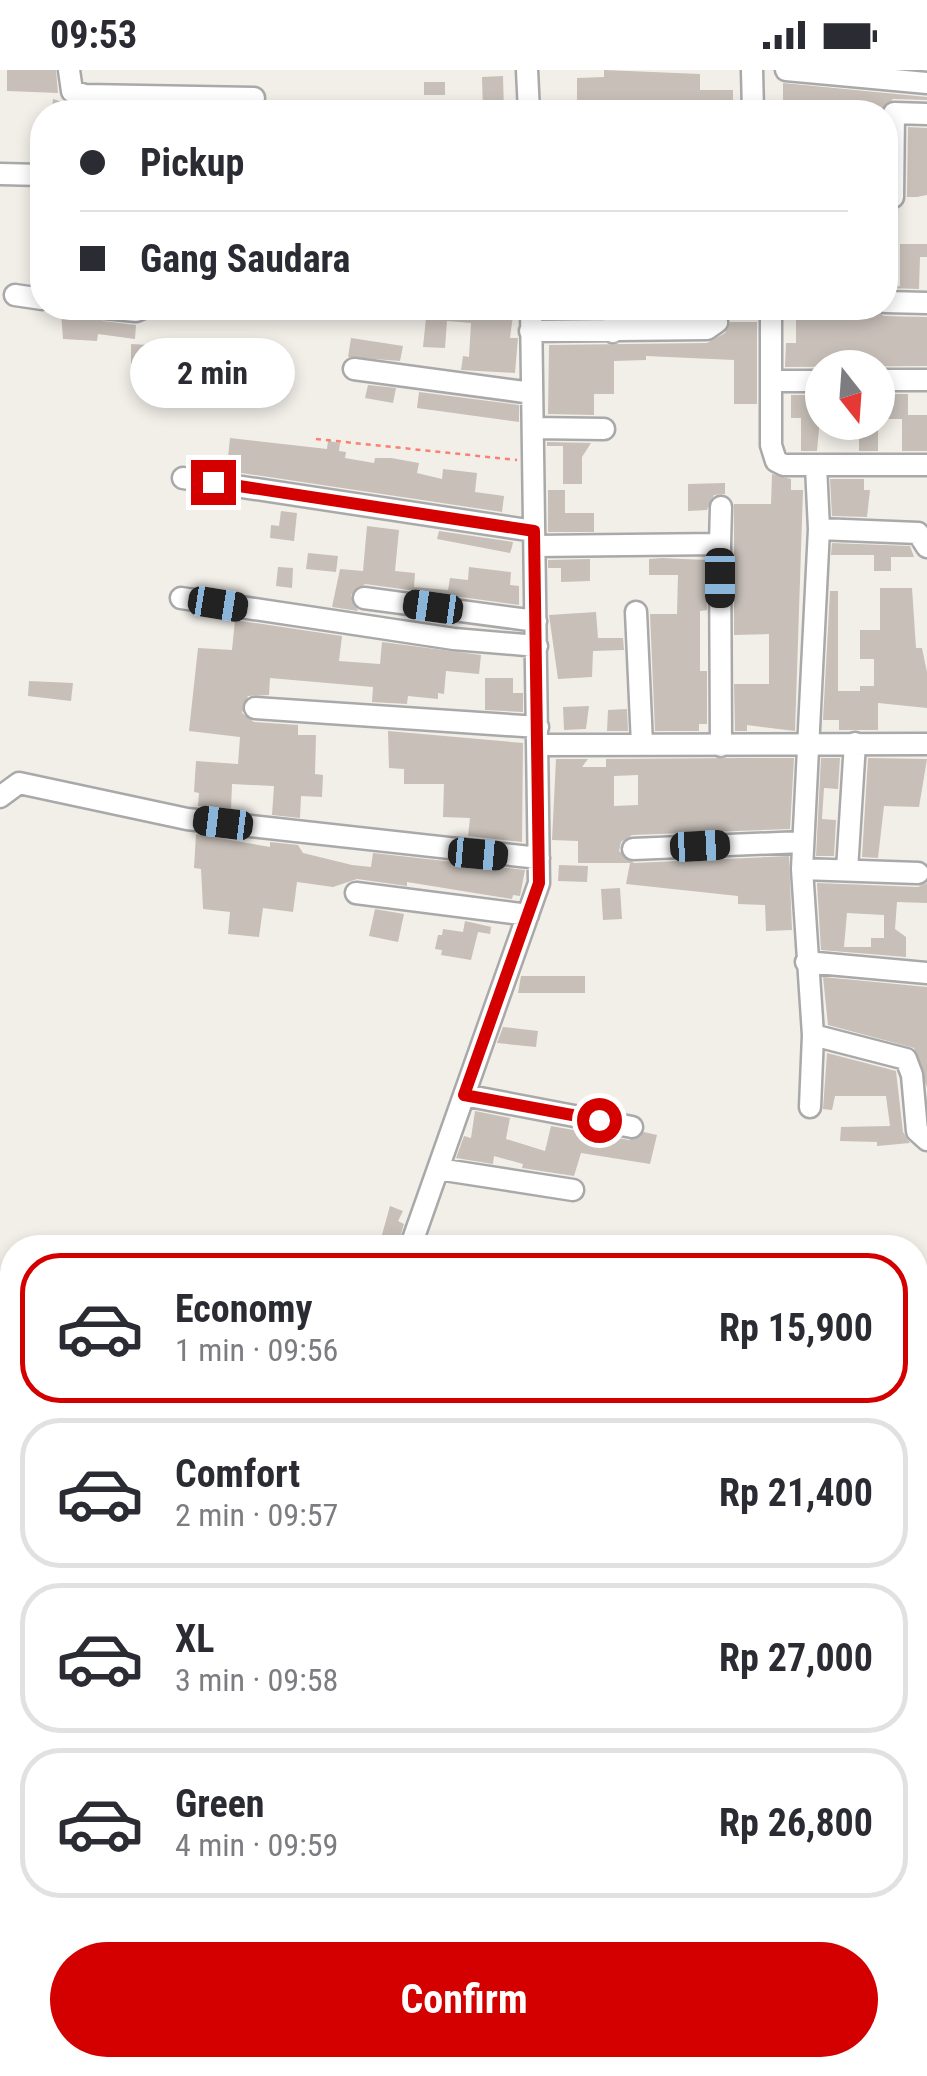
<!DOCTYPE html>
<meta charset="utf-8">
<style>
:root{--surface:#fff;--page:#f7f7f7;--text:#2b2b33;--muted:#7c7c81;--line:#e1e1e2;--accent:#d40000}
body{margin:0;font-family:"Roboto Condensed",sans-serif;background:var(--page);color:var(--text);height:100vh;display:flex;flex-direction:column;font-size:38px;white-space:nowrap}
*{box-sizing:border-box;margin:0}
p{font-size:32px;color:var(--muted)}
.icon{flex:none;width:55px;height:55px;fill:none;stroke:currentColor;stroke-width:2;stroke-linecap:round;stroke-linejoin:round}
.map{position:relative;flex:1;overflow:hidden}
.details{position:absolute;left:0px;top:1165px;width:928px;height:842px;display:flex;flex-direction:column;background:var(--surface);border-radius:40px 40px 0 0;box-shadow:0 5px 15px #0003}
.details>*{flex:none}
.guide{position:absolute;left:30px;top:30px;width:868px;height:220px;border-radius:40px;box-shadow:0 5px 15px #0003;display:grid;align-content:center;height:220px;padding:0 50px;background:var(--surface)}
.needle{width:65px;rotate:163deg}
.buttons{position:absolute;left:805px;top:280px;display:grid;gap:20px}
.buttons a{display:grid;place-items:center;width:90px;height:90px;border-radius:50%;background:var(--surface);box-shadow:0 5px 15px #0003;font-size:50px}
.end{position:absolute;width:45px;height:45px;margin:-22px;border:12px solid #d40000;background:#fff;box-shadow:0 0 0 5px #fff}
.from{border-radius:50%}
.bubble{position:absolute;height:70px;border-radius:35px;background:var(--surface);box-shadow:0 5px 15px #0003;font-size:32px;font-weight:700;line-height:70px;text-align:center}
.car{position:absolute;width:30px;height:60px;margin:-30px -15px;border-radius:12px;box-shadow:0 0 8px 2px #0007;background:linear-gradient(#222 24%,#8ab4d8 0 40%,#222 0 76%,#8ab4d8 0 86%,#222 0)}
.guide b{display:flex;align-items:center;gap:35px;height:95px;font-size:38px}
.guide b+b{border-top:2px solid var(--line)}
.guide i{width:25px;height:25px;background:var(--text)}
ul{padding:18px 0 0;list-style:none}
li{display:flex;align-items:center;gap:30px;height:150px;margin:0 20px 15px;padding:0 30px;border:5px solid var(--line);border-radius:40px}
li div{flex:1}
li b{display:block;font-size:38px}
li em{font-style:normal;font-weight:700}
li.on{border-color:var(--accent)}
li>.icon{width:90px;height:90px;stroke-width:1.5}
.action{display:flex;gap:20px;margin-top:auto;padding:20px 50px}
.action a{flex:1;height:115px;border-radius:60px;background:var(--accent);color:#fff;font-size:40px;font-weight:700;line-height:115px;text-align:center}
.status{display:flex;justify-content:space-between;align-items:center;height:70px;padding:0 50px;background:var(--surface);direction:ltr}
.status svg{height:28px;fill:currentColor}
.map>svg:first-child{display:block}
.pitch{fill:#88e0be}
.building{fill:#c7bfb8;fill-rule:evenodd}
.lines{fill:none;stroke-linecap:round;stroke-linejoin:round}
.minor-casing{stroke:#a9a9a9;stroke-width:25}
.path{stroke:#fa8072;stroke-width:2.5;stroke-dasharray:5 5;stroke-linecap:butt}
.minor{stroke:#fff;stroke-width:20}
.route{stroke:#d40000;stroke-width:12}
</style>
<div class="status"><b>09:53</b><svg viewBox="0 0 49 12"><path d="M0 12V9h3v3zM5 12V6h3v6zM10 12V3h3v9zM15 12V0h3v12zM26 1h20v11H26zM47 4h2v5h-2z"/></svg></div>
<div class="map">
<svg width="927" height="2006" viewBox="0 0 927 2006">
<rect width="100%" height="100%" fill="#f2efe9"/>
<path class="pitch" d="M 0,1865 L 12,1869 L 12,1995 L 90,1995 L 87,2006 L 0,2006 Z"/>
<path class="building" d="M 7,0 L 56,0 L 58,23 L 7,21 Z
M 604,0 L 700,4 L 700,20 L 733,20 L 733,42 L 577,42 L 577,8 L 604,7 Z
M 503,6 L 504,42 L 483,42 L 482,7 Z
M 424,12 L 445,12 L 445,25 L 424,25 Z
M 783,13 L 927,27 L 927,30 L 893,29 L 880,42 L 863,42 L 863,36 L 783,32 Z
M 53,29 L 84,39 L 137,42 L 52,42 Z
M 908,57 L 927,58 L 927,125 L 917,127 L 907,127 Z
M 900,174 L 927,174 L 927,187 L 920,187 L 919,219 L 885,218 L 900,216 Z
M 77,238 L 92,240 L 103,251 L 136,255 L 135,269 L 98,264 L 97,271 L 63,269 L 61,242 Z
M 427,238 L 514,238 L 510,268 L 518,268 L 515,303 L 461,300 L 463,286 L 469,287 L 471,253 L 447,251 L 445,278 L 423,277 Z
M 551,238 L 582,238 L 582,247 L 551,247 Z
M 629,238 L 700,238 L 701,245 L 629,246 Z
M 796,238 L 873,238 L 884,246 L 927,247 L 927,296 L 785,297 L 786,273 L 796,273 Z
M 730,252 L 757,252 L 757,334 L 734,334 L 734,290 L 646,286 L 646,290 L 614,291 L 614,324 L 594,324 L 594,345 L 548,344 L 549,275 L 707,273 L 725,263 Z
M 351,268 L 403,276 L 400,291 L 348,287 Z
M 131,274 L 150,275 L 149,295 L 131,294 Z
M 368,315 L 396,318 L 393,333 L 365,328 Z
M 419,322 L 519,335 L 519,352 L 417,338 Z
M 878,324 L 908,324 L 908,345 L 927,345 L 927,381 L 902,381 L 902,349 L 878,349 Z
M 791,325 L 822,325 L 817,381 L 801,381 L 801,348 L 791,348 Z
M 859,353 L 878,353 L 878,381 L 859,381 Z
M 230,368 L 327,379 L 328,371 L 340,373 L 339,381 L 346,382 L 345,388 L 374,393 L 375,388 L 391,388 L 419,393 L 417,403 L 442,409 L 443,399 L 477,403 L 475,422 L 504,426 L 502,442 L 235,402 L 236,398 L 227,397 Z
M 547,372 L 591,373 L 582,387 L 582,414 L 563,414 L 563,376 L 547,376 Z
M 772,404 L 791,409 L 791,420 L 803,420 L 795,661 L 747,655 L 747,661 L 735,661 L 734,614 L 769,614 L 769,564 L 734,565 L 734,434 L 771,434 Z
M 830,409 L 864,409 L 864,420 L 870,420 L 867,447 L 832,446 Z
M 725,413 L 725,424 L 714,425 L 707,440 L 688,441 L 688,414 Z
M 548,420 L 565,420 L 565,443 L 594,443 L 594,462 L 548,462 Z
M 281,441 L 297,443 L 294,471 L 270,468 L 271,455 L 279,456 Z
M 367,456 L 399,460 L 395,501 L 415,503 L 414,517 L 448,520 L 450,508 L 468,510 L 469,497 L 511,502 L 510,515 L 519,516 L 519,535 L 365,514 L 351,525 L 358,541 L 332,537 L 340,499 L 363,501 Z
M 439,461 L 513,472 L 512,477 L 510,483 L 437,469 Z
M 832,473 L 910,476 L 914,487 L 891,487 L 891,501 L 874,501 L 874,485 L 831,485 Z
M 308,483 L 338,486 L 336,502 L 306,499 Z
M 662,488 L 706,490 L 707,540 L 700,541 L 700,601 L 707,601 L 707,654 L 699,654 L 699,661 L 655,661 L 650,544 L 677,544 L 678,505 L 649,505 L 649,489 Z
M 590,489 L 590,511 L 561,512 L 561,498 L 548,498 L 548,490 Z
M 278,497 L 293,498 L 292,518 L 276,516 Z
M 880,518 L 912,518 L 916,578 L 922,578 L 927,602 L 927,638 L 878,633 L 878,660 L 839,660 L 839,650 L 823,650 L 830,521 L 838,521 L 838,621 L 860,621 L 860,616 L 874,616 L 874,589 L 860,589 L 860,560 L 880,560 Z
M 596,542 L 598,568 L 623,568 L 624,580 L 593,581 L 592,607 L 558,609 L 549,545 Z
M 235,550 L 342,566 L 339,591 L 380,594 L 382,572 L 481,585 L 479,604 L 446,601 L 444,624 L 438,623 L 438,629 L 408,626 L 407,634 L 372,632 L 373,617 L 270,608 L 269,625 L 248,626 L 242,643 L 254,652 L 298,655 L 298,665 L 316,665 L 315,704 L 323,705 L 322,727 L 301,726 L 300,748 L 272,745 L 274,716 L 232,714 L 231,740 L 198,736 L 199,723 L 194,722 L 196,691 L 238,694 L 240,667 L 189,661 L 198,578 L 232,580 Z
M 485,608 L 513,608 L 513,623 L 523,623 L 523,642 L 485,640 Z
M 29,611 L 73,613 L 71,631 L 28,626 Z
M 589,636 L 586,659 L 564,660 L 563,637 Z
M 627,639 L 628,661 L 607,661 L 608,640 Z
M 388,661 L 523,673 L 522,772 L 468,766 L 470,748 L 443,747 L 444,714 L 404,714 L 404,699 L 389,698 Z
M 743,688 L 794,688 L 790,759 L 632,765 L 621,772 L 619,781 L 634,793 L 789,786 L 792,860 L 766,861 L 765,835 L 738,834 L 738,826 L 626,814 L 630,793 L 578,793 L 578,771 L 552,770 L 556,689 L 588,689 L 582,697 L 606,697 L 606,689 ZM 638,705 L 638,735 L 614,736 L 614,706 Z
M 821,688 L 840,688 L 838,719 L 824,718 L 822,749 L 836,750 L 834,786 L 816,786 Z
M 868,688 L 927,689 L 919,737 L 884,736 L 878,788 L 862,787 Z
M 196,764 L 270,777 L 270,772 L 298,775 L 303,783 L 352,795 L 371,797 L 373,783 L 525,800 L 520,826 L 513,825 L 512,829 L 407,812 L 407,816 L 357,809 L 333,817 L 297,812 L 293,842 L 263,838 L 259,867 L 228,864 L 230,842 L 203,839 L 201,799 L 194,798 Z
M 559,795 L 588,796 L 587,812 L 558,811 Z
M 817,813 L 918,817 L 927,813 L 927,833 L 897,832 L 895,859 L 906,867 L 906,887 L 821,880 ZM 847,843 L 884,845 L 884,868 L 871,868 L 871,877 L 844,877 Z
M 620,818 L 622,849 L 603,850 L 601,819 Z
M 375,839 L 404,844 L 398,872 L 369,866 Z
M 465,851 L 496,858 L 491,857 L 490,864 L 478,862 L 471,890 L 441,885 L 442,880 L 435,879 L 438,865 L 442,865 L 443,859 L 463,862 Z
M 521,906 L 585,906 L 585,923 L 518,923 Z
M 823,907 L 927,917 L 927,1018 L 914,978 L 828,955 Z
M 503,957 L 538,961 L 536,977 L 497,973 Z
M 827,983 L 896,1001 L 903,1062 L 910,1073 L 877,1076 L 877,1072 L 840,1071 L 841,1057 L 890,1056 L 886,1026 L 835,1026 L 832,1040 L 823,1039 Z
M 475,1041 L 510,1048 L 506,1069 L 545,1081 L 551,1056 L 629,1070 L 644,1062 L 657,1065 L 650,1094 L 581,1083 L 574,1106 L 522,1098 L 523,1094 L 494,1086 L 493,1094 L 456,1088 L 464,1066 L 471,1068 Z
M 390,1136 L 403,1141 L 398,1151 L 404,1154 L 397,1178 L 380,1172 Z
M 915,1672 L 927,1676 L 921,1712 L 915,1712 Z
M 915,1739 L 927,1741 L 927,1814 L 915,1812 Z
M 0,1775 L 12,1780 L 9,1798 L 0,1797 Z
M 0,1826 L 12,1827 L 12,1850 L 0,1847 Z
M 915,1840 L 927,1842 L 927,1907 L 915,1905 Z
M 915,1932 L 927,1934 L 927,2006 L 915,2006 Z"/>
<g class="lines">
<defs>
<path id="minor" d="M 69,0 L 72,21 L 85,25 L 254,28
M 527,0 L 529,42
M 752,0 L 753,42
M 786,0 L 927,13
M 0,104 L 42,105
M 893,127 L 894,43 L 927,44
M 15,225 L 42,229
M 885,232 L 927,233
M 105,238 L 136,241 L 143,238
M 771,238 L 771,375 L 776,391 L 784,395 L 927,395
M 530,261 L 707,259 L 717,252 L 713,238
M 613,262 L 616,238
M 354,299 L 532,323
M 878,310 L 927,310
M 772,311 L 822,311
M 533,358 L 604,359
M 816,396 L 819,459 L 802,799 L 813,965 L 906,989 L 912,1005 L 917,1061 L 927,1070
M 183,408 L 534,461
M 819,459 L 918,463 L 927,477
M 720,474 L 721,437
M 535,476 L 720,474 L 721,676
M 181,528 L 454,569 L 537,576
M 364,528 L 536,551
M 636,542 L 642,674
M 255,638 L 538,657
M 539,675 L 927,674
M 0,727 L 19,713 L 187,749 L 539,788
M 633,779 L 802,772
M 802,799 L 918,803
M 847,800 L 855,673
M 356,823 L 528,845
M 806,892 L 927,903
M 464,1025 L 632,1057
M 810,1037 L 813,965
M 438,1099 L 573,1120
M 410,1178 L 539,813 L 531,238
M 915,1725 L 927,1728
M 0,1810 L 12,1814
M 915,1825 L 927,1829
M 0,1860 L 12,1864
M 915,1918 L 927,1921
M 153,1995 L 175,2006
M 472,1995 L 493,2006
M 546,1995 L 558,2001
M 856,1995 L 892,2006
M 420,2005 L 422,2006
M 88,2006 L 91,1995
M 375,2006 L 380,1995
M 749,2006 L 751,1995"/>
</defs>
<use href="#minor" class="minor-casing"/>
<path class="path" d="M 316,369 L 517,390"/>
<use href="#minor" class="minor"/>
</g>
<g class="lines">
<path class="route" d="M 213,412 L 534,461 L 539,813 L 464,1025 L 599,1050"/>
</g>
</svg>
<div class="buttons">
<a><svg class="needle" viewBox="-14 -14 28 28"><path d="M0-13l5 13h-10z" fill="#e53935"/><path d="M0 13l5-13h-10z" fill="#7c7c81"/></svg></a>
</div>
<i class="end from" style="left:599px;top:1050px"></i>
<i class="end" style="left:213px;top:412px"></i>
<div class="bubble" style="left:130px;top:268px;width:165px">2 min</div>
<i class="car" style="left:720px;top:508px;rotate:180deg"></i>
<i class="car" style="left:218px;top:534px;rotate:99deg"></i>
<i class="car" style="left:433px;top:537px;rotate:278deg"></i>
<i class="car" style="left:223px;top:753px;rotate:277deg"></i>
<i class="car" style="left:700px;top:776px;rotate:87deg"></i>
<i class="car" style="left:478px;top:784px;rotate:95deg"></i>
<div class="guide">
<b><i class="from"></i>Pickup</b>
<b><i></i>Gang Saudara</b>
</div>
<section class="details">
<ul>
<li class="on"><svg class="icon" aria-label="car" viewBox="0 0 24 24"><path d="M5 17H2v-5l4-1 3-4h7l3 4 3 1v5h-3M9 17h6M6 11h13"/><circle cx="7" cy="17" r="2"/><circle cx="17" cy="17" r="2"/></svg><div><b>Economy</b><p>1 min · 09:56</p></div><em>Rp 15,900</em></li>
<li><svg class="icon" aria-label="car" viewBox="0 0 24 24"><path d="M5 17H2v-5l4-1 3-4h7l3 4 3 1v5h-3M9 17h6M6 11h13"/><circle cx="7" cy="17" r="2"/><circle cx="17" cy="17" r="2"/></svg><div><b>Comfort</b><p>2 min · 09:57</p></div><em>Rp 21,400</em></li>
<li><svg class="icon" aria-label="car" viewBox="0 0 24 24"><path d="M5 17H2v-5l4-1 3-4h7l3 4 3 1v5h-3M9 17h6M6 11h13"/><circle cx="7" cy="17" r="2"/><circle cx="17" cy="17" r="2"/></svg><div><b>XL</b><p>3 min · 09:58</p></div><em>Rp 27,000</em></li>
<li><svg class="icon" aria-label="car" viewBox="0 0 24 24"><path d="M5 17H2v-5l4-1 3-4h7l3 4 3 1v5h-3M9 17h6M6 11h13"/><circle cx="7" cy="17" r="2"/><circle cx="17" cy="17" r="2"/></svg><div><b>Green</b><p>4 min · 09:59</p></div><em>Rp 26,800</em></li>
</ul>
<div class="action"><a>Confirm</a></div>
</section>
</div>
